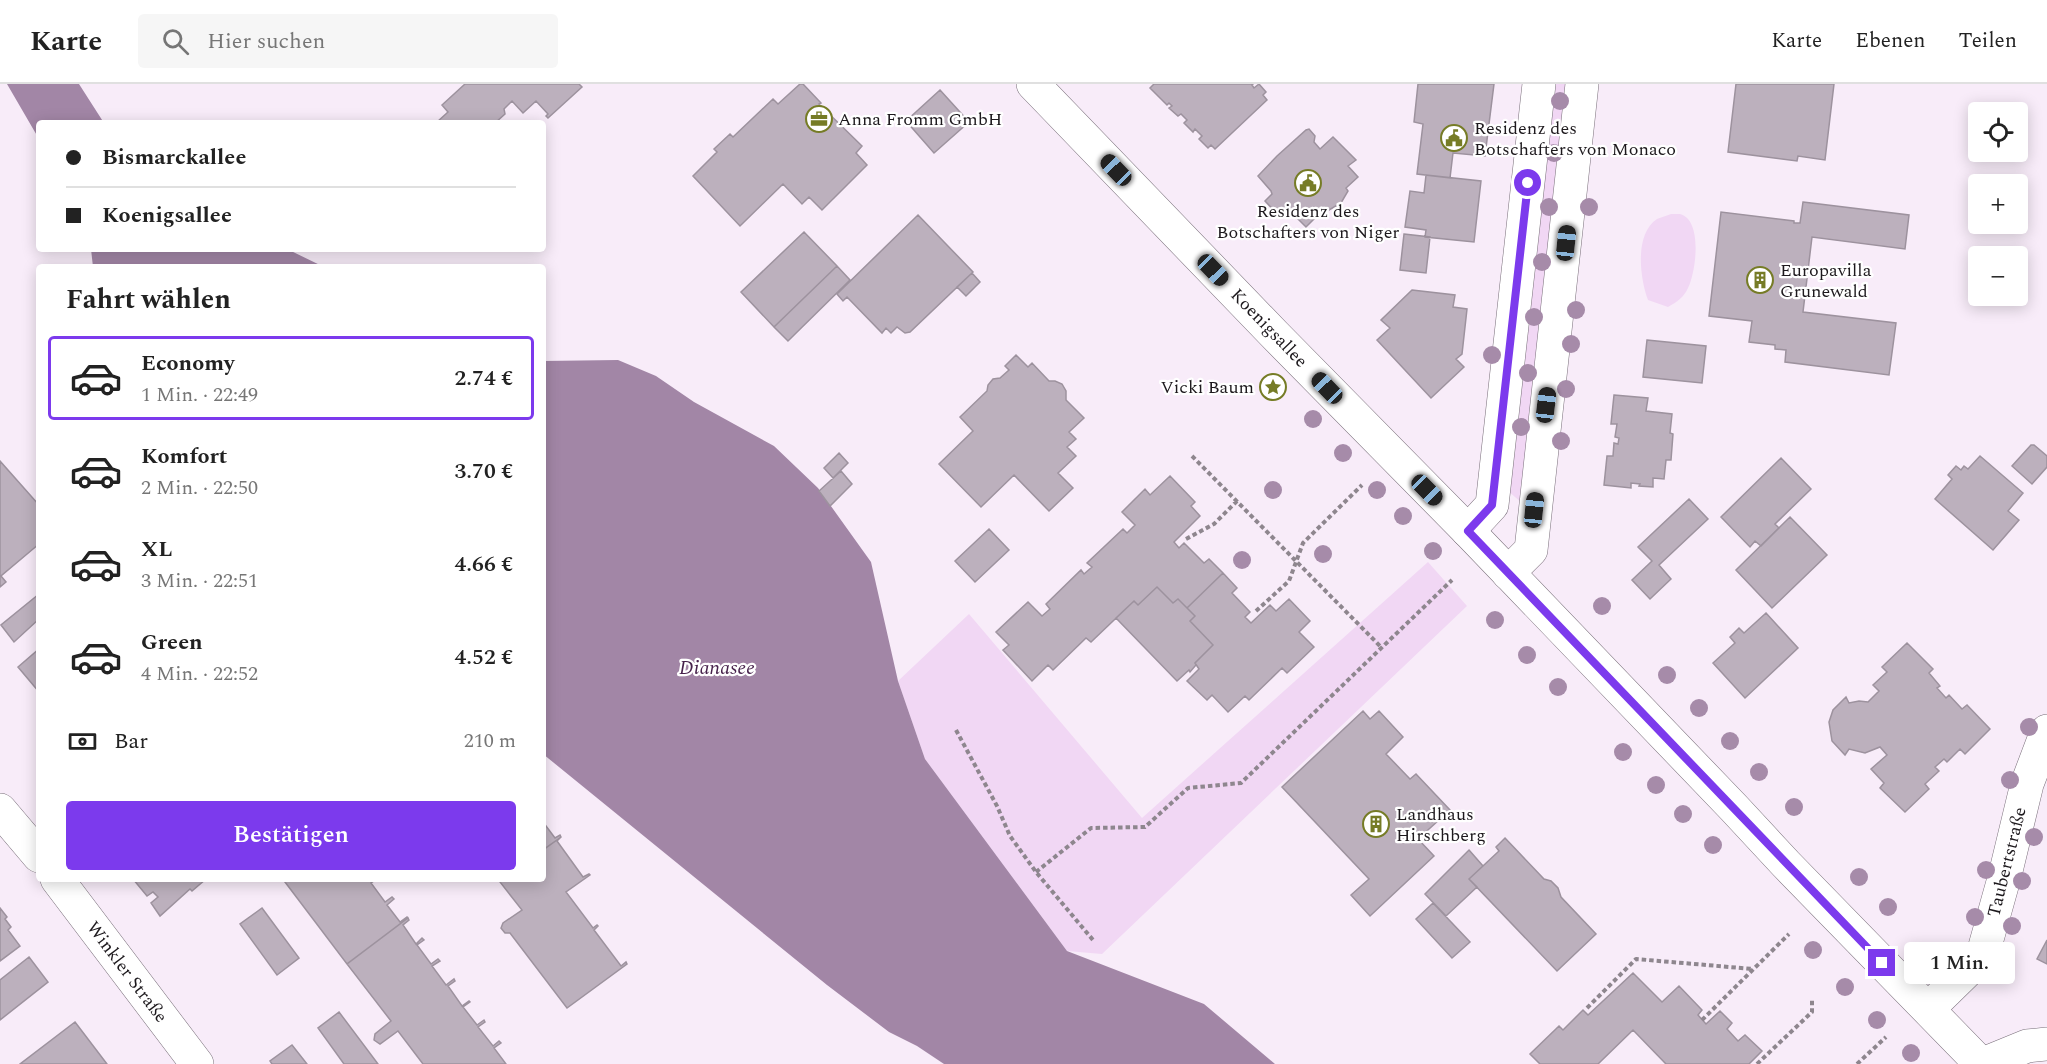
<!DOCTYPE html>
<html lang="de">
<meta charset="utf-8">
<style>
:root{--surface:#fff;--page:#f6f6f6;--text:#222;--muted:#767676;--line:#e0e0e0;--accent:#7c3aed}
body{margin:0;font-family:Spectral,serif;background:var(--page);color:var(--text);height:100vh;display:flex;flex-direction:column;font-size:22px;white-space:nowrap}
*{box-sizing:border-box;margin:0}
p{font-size:20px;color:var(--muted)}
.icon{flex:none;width:33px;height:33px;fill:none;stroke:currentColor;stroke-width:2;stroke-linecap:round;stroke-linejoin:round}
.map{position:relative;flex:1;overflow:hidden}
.drawer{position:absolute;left:36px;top:180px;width:510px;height:618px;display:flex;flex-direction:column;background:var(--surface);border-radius:6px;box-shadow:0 3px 15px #0003}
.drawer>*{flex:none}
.banner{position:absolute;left:36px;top:36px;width:510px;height:132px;border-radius:6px;box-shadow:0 3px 15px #0003;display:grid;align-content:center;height:132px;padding:0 30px;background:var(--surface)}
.tools{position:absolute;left:1968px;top:18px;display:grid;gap:12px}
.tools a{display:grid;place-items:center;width:60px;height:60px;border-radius:6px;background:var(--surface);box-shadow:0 3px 15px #0003;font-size:30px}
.end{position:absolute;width:27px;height:27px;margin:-14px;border:8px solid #7c3aed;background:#fff;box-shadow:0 0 0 3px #fff}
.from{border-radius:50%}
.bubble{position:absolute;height:42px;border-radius:6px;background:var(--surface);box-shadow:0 3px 15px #0003;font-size:20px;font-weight:600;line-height:42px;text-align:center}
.car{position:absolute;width:18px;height:36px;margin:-18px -9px;border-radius:8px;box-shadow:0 0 4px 2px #0007;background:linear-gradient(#222 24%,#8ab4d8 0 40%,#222 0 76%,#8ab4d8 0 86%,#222 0)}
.banner b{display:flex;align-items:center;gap:21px;height:57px;font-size:22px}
.banner b+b{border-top:2px solid var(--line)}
.banner i{width:15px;height:15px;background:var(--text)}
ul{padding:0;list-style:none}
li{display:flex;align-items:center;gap:18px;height:84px;margin:0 12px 9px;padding:0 18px;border:3px solid transparent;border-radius:6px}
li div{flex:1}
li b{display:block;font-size:22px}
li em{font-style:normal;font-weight:600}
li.selected{border-color:var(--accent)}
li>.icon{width:54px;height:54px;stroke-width:1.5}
h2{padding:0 30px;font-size:27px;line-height:72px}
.pay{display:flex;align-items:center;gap:15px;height:66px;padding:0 30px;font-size:22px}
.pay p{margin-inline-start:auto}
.action{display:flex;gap:12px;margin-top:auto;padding:12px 30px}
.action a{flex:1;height:69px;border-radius:6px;background:var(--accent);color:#fff;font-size:24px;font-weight:600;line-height:69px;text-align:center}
header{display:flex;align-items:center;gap:36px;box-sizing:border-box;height:84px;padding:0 30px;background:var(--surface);border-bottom:2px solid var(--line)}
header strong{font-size:28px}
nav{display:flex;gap:33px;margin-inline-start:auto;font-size:21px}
.search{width:420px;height:54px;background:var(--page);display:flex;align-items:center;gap:15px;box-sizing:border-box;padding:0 21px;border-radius:6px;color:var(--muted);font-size:22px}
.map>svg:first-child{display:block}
.green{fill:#f1d7f4}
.water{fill:#a286a6}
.building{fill:#bcb0bd;stroke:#9d929e;stroke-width:1.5}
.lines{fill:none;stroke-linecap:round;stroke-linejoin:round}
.minor-casing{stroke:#796f7a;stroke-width:34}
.major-casing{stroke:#796f7a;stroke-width:34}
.path{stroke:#8e868e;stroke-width:4;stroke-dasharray:4.5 3;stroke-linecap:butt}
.minor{stroke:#fff;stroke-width:33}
.major{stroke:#fff;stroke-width:33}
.tree{fill:#a68ba9}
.route{stroke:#7c3aed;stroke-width:8}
.labels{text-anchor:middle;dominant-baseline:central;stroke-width:4.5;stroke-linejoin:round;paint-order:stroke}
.poi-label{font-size:18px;fill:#1d191d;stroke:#fff;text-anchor:start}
.street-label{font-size:18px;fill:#1d191d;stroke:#fff}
.water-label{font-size:20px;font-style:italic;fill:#46214b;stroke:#fff}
</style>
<header>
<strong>Karte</strong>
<div class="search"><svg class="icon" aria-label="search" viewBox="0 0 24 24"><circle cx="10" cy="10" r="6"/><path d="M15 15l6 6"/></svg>Hier suchen</div>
<nav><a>Karte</a><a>Ebenen</a><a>Teilen</a></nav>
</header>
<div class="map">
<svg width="2047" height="980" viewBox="0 0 2047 980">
<rect width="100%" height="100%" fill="#f8ecf9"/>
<path class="green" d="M 1556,0 L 1571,0 L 1522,419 L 1508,407 Z
M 1671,130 C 1672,130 1680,130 1680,130 C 1703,136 1696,188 1688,204 C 1684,213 1677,218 1668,223 L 1648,216 C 1640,195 1634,150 1657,135 C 1661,133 1667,132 1671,130 Z
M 1428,478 L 1467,522 L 1102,870 L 1067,867 L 925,675 L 898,597 L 969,530 L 1142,734 Z"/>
<path class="water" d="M 7,0 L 79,0 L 104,39 L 39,39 L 39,55 Z
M 91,165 L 287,165 L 324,183 L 93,183 Z
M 618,276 L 656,292 L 694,318 L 774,362 L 818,404 L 871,478 L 898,597 L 925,675 L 1067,867 L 1204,920 L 1275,980 L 944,980 L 917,962 L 889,948 L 827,901 L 543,670 L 543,277 Z"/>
<path class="building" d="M 465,0 L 579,0 L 582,3 L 548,34 L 546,32 L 548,30 L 536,17 L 523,29 L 512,17 L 504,25 L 505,30 L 495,39 L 436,39 L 448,28 L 442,21 Z
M 800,0 L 803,0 L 821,19 L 819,20 L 862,62 L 856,69 L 867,81 L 822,126 L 809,113 L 802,120 L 783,100 L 740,142 L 693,92 L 717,68 L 714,65 L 730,50 L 733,53 L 773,15 L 778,20 Z
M 1154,0 L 1253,0 L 1252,1 L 1254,4 L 1259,0 L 1266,8 L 1263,11 L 1267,16 L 1215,65 L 1211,61 L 1208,64 L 1199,55 L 1202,52 L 1195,45 L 1193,48 L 1184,39 L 1187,36 L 1181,30 L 1178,32 L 1169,24 L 1172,22 L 1169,19 L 1167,21 L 1150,4 Z
M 1418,0 L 1494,0 L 1485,72 L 1453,69 L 1450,94 L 1417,90 L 1423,40 L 1414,38 Z
M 1736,0 L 1834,0 L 1825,76 L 1798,72 L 1797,77 L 1728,68 Z
M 940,6 L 969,38 L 934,69 L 906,37 Z
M 1309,45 L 1315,52 L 1314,58 L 1320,65 L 1333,53 L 1356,76 L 1348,82 L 1358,93 L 1346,104 L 1348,107 L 1341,119 L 1329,126 L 1326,123 L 1306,143 L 1291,128 L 1290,129 L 1287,127 L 1281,134 L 1265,117 L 1272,110 L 1271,107 L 1258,92 L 1277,72 L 1306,46 Z
M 1426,91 L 1481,97 L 1474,158 L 1425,153 L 1426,146 L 1405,143 L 1410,107 L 1424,109 Z
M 1803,118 L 1909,131 L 1905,165 L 1812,153 L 1803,228 L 1896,239 L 1889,291 L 1785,278 L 1786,266 L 1775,265 L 1775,261 L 1749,258 L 1752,237 L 1709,232 L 1721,128 L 1794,137 L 1794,139 L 1800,139 Z
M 918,131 L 973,188 L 910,248 L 905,249 L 897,243 L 891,249 L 886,244 L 882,249 L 847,213 L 843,217 L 837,210 Z
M 804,148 L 837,182 L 774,243 L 741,208 Z
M 1404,150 L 1430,153 L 1426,189 L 1400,186 Z
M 837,182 L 850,196 L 788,257 L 774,243 Z
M 972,189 L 980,198 L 966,212 L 957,203 Z
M 1412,206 L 1455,211 L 1453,223 L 1467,225 L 1462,270 L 1456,275 L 1464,283 L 1431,314 L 1377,256 L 1390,244 L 1381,236 Z
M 1647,256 L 1706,262 L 1702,299 L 1643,293 Z
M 1016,271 L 1028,283 L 1032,279 L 1049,297 L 1055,297 L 1062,300 L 1066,307 L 1066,316 L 1084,334 L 1069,348 L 1076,355 L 1067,363 L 1076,372 L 1058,389 L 1073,404 L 1049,427 L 1014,391 L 981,423 L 939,380 L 973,347 L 960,333 L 987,307 L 988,301 L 993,295 L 1000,294 L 1009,286 L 1005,282 Z
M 1614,311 L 1648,314 L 1646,327 L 1672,330 L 1670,349 L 1673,350 L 1671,376 L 1666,376 L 1664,395 L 1653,394 L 1653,403 L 1639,402 L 1640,400 L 1631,399 L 1631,404 L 1604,401 L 1607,372 L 1613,372 L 1614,359 L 1618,360 L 1619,354 L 1615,353 L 1617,340 L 1611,340 Z
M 2031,361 L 2034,361 L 2047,372 L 2047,383 L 2032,400 L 2012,382 Z
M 839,369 L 848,379 L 833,394 L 824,384 Z
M 1980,372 L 2023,409 L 2008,427 L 2019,436 L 1993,466 L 1935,415 L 1952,395 L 1948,391 L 1956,382 L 1961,386 L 1964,382 L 1968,385 Z
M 1781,374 L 1811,405 L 1775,440 L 1779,444 L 1761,462 L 1755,457 L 1750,463 L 1721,433 Z
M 0,377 L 39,421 L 39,460 L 1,492 L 6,498 L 0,503 Z
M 841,387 L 852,400 L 830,422 L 819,407 Z
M 1170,392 L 1195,418 L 1191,422 L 1200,432 L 1174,458 L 1179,464 L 1184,459 L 1204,479 L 1209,475 L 1223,489 L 1187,524 L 1178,515 L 1173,519 L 1157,503 L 1138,521 L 1134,517 L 1091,558 L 1086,554 L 1053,586 L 1048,581 L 1032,597 L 1003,566 L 1009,561 L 996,548 L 1028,518 L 1042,532 L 1050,525 L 1046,520 L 1081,486 L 1084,490 L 1092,483 L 1087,479 L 1123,445 L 1127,449 L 1135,441 L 1122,428 L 1145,405 L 1150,411 Z
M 1689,415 L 1708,435 L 1659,481 L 1671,495 L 1650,515 L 1632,496 L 1652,477 L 1638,463 Z
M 1790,433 L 1827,471 L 1772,524 L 1736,486 Z
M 989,445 L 1009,466 L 975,498 L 955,477 Z
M 1223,489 L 1237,504 L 1232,509 L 1250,528 L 1245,533 L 1251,539 L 1270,521 L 1276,527 L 1289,515 L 1310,537 L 1299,548 L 1314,563 L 1287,589 L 1282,584 L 1249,616 L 1245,612 L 1228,628 L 1212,611 L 1207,616 L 1187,597 L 1199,585 L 1195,579 L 1213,561 L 1190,537 L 1195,532 L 1187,524 Z
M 1157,503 L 1173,519 L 1178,515 L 1195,532 L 1190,537 L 1213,561 L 1195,579 L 1196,581 L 1190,588 L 1189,586 L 1177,597 L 1116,534 L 1134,517 L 1138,521 Z
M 39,510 L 39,535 L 14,558 L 1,541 Z
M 1766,529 L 1798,564 L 1745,614 L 1713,579 L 1735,559 L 1730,553 L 1739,544 L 1744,549 Z
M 1907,559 L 1933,585 L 1929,589 L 1940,602 L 1937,604 L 1946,614 L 1949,611 L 1962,625 L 1967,621 L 1990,645 L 1965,670 L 1960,665 L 1947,678 L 1944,675 L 1935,683 L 1939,687 L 1925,700 L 1929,705 L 1905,728 L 1880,704 L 1884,699 L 1871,685 L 1887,671 L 1880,663 L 1865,669 L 1849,665 L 1845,671 L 1832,657 L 1829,638 L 1833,626 L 1846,613 L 1849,619 L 1859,617 L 1868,618 L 1879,607 L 1873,601 L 1887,588 L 1882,583 Z
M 39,565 L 39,608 L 18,583 Z
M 1363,627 L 1370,635 L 1379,627 L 1403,653 L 1386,670 L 1410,695 L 1416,690 L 1450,726 L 1418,755 L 1434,772 L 1370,832 L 1351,811 L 1369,795 L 1282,703 Z
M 543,738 L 555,754 L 560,751 L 561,753 L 543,766 Z
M 561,753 L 557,757 L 583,793 L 589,790 L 590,791 L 566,808 L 593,844 L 597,841 L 598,842 L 594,846 L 621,882 L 626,878 L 627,880 L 567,924 L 510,849 L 505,849 L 501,844 L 503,839 L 522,826 L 500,798 L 504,795 L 543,795 L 543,766 Z
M 1505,754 L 1544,795 L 1551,797 L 1558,804 L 1561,813 L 1596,850 L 1557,887 L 1469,795 L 1499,767 L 1496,763 Z
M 1469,766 L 1483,782 L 1469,795 L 1477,803 L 1446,832 L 1425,810 Z
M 133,795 L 206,795 L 192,807 L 190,805 L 160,832 L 151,819 L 158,813 L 153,808 L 147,812 Z
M 288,795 L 367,795 L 369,797 L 377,795 L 371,799 L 385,818 L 392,813 L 394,815 L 387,821 L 400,838 L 407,833 L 408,834 L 347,880 L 285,798 Z
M 1433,819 L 1470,858 L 1452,874 L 1416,835 Z
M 0,824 L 7,833 L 5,835 L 11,843 L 8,846 L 20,862 L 0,877 Z
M 262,824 L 299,874 L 277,891 L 240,840 Z
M 408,834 L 409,836 L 403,841 L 416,860 L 422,854 L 424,856 L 417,861 L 431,880 L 438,875 L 440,877 L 432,882 L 446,901 L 454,895 L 455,897 L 448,902 L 462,922 L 469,917 L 470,918 L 463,923 L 477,941 L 484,936 L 485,938 L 478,943 L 493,962 L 499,957 L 501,959 L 494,964 L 506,980 L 423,980 L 398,947 L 380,960 L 374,956 L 375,950 L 391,937 L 347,880 Z
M 2047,856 L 2047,880 L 2037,875 Z
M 29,873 L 48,898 L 0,936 L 0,896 Z
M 1633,889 L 1662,918 L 1679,902 L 1702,926 L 1698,931 L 1706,940 L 1720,927 L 1732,939 L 1727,945 L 1738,957 L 1745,951 L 1762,967 L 1749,980 L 1666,980 L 1633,946 L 1598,980 L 1540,980 L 1530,970 L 1559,942 L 1563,946 L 1583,926 L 1588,931 Z
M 339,928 L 378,980 L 344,980 L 318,944 Z
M 75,938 L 107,980 L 20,980 Z
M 292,961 L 307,980 L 272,980 L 270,977 Z"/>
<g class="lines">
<defs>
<path id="minor" d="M 1468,447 L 1492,421 L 1539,0
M 1508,489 L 1531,466 L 1582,0
M 0,726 L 39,772
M 57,795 L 197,980
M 1928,925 L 1970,884 L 1984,866 L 2005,791 L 2027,700 L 2047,647
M 1983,980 L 2027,962 L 2047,960"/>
<path id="major" d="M 1033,0 L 1274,250 L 1468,447 L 1734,724 L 1786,780 L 1981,980"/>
</defs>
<use href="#minor" class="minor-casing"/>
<use href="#major" class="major-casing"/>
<path class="path" d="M 1192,372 L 1382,564
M 1186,455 L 1214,440 L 1237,417
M 1256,527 L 1289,497 L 1303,459 L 1362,401
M 956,646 L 997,722 L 1010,752 L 1036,788 L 1093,856
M 1036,788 L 1091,744 L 1145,743 L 1188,704 L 1241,699 L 1452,496
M 1587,924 L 1636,875 L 1753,885
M 1702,936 L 1789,850
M 1757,980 L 1812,928 L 1812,916
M 1857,980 L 1886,953"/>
<use href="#minor" class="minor"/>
<use href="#major" class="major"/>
</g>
<g class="tree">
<circle cx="1560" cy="17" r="9"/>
<circle cx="1554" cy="69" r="9"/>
<circle cx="1549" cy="123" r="9"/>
<circle cx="1589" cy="123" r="9"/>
<circle cx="1542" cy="178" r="9"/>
<circle cx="1576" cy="226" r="9"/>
<circle cx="1534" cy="233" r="9"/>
<circle cx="1571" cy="260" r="9"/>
<circle cx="1492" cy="271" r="9"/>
<circle cx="1528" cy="289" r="9"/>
<circle cx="1566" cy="305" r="9"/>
<circle cx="1313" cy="335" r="9"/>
<circle cx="1521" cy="343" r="9"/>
<circle cx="1561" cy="357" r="9"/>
<circle cx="1343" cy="369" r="9"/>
<circle cx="1273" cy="406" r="9"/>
<circle cx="1377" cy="406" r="9"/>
<circle cx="1403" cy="432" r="9"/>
<circle cx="1433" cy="467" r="9"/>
<circle cx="1323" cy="470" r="9"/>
<circle cx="1242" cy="476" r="9"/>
<circle cx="1602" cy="522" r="9"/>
<circle cx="1495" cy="536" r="9"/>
<circle cx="1527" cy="571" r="9"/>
<circle cx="1667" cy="591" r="9"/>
<circle cx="1558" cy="603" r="9"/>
<circle cx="1699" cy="624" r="9"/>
<circle cx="2029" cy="643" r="9"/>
<circle cx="1730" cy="657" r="9"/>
<circle cx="1623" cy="668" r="9"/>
<circle cx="1759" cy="688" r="9"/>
<circle cx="2010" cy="696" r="9"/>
<circle cx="1656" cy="701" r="9"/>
<circle cx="1794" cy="723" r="9"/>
<circle cx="1683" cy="730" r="9"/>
<circle cx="2034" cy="753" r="9"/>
<circle cx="1713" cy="761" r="9"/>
<circle cx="1986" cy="786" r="9"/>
<circle cx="1859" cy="793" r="9"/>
<circle cx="2022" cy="797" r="9"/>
<circle cx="1888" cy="823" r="9"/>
<circle cx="1975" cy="833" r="9"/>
<circle cx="2012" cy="842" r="9"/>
<circle cx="1813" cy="866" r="9"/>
<circle cx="1845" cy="903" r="9"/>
<circle cx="1877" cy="936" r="9"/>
<circle cx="1911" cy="969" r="9"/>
</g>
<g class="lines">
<path class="route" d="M 1528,99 L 1492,421 L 1468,447 L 1882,879"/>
</g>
<defs>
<symbol id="office-ring" viewBox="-11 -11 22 22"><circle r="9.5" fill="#fff" stroke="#767c26" stroke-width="1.5"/><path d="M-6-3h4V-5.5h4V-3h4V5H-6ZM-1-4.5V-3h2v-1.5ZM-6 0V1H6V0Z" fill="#767c26"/></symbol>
<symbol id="civic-ring" viewBox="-11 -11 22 22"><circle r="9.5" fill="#fff" stroke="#767c26" stroke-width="1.5"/><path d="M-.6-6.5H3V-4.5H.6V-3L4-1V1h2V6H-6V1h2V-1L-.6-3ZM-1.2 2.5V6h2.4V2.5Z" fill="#767c26"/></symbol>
<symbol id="building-ring" viewBox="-11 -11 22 22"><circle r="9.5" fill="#fff" stroke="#767c26" stroke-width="1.5"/><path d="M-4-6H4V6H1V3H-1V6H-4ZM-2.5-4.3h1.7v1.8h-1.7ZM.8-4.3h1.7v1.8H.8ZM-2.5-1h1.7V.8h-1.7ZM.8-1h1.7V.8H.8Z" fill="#767c26"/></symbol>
<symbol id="sight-ring" viewBox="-11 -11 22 22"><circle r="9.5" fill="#fff" stroke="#767c26" stroke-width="1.5"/><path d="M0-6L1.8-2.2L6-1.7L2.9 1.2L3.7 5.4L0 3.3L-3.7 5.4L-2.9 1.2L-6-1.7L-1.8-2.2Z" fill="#767c26"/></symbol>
</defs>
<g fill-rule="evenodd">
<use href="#office-ring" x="804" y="20" width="30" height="30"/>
<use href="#civic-ring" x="1439" y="39" width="30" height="30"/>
<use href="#civic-ring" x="1293" y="84" width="30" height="30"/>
<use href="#building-ring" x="1745" y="181" width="30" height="30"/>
<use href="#sight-ring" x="1258" y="288" width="30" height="30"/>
<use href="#building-ring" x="1361" y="725" width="30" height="30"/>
</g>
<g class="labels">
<g class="poi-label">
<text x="838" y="35">Anna Fromm GmbH</text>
<text x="1474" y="44">Residenz des<tspan x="1474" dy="21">Botschafters von Monaco</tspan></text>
<text x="1308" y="127" text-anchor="middle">Residenz des<tspan x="1308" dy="21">Botschafters von Niger</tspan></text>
<text x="1780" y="186">Europavilla<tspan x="1780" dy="21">Grunewald</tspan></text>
<text x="1254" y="303" text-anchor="end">Vicki Baum</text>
<text x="1396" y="730">Landhaus<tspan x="1396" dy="21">Hirschberg</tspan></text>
</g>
<g class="street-label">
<text transform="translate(1269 244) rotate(46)">Koenigsallee</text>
<text transform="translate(2007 778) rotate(-76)">Taubertstraße</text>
<text transform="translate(127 888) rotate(53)">Winkler Straße</text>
</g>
<g class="water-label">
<text x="717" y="584">Dianasee</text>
</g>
</g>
</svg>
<div class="tools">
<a><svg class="icon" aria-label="locate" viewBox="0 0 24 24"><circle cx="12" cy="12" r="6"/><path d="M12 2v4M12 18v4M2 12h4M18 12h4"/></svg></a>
<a>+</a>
<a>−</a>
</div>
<i class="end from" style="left:1528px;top:99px"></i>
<i class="end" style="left:1882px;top:879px"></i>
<div class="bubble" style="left:1904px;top:858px;width:111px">1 Min.</div>
<i class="car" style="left:1116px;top:86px;rotate:316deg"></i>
<i class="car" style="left:1566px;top:159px;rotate:6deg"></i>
<i class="car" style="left:1213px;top:186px;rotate:136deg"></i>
<i class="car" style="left:1327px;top:304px;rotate:316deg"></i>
<i class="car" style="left:1546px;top:321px;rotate:7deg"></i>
<i class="car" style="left:1427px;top:406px;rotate:135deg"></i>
<i class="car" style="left:1534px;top:426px;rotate:6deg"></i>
<div class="banner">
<b><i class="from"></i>Bismarckallee</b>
<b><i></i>Koenigsallee</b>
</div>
<section class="drawer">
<h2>Fahrt wählen</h2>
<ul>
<li class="selected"><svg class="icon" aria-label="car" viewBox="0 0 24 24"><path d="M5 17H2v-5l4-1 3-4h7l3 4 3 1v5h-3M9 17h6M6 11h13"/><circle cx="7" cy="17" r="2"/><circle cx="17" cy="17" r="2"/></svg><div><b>Economy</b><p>1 Min. · 22:49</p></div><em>2.74 €</em></li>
<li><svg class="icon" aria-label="car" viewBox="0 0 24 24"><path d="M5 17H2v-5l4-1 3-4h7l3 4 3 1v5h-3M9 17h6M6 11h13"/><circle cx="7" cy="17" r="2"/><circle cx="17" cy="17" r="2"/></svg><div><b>Komfort</b><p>2 Min. · 22:50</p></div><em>3.70 €</em></li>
<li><svg class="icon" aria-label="car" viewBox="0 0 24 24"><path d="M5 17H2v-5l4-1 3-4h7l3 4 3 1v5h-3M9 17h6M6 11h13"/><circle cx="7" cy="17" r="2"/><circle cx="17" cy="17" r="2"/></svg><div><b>XL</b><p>3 Min. · 22:51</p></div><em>4.66 €</em></li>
<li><svg class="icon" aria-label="car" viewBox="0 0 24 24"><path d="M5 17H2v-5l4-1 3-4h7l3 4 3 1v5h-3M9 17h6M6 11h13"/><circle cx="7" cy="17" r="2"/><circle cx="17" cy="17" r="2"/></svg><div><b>Green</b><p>4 Min. · 22:52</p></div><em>4.52 €</em></li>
</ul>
<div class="pay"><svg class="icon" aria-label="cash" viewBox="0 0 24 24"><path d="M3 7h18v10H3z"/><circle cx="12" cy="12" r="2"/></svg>Bar<p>210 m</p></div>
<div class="action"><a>Bestätigen</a></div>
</section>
</div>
